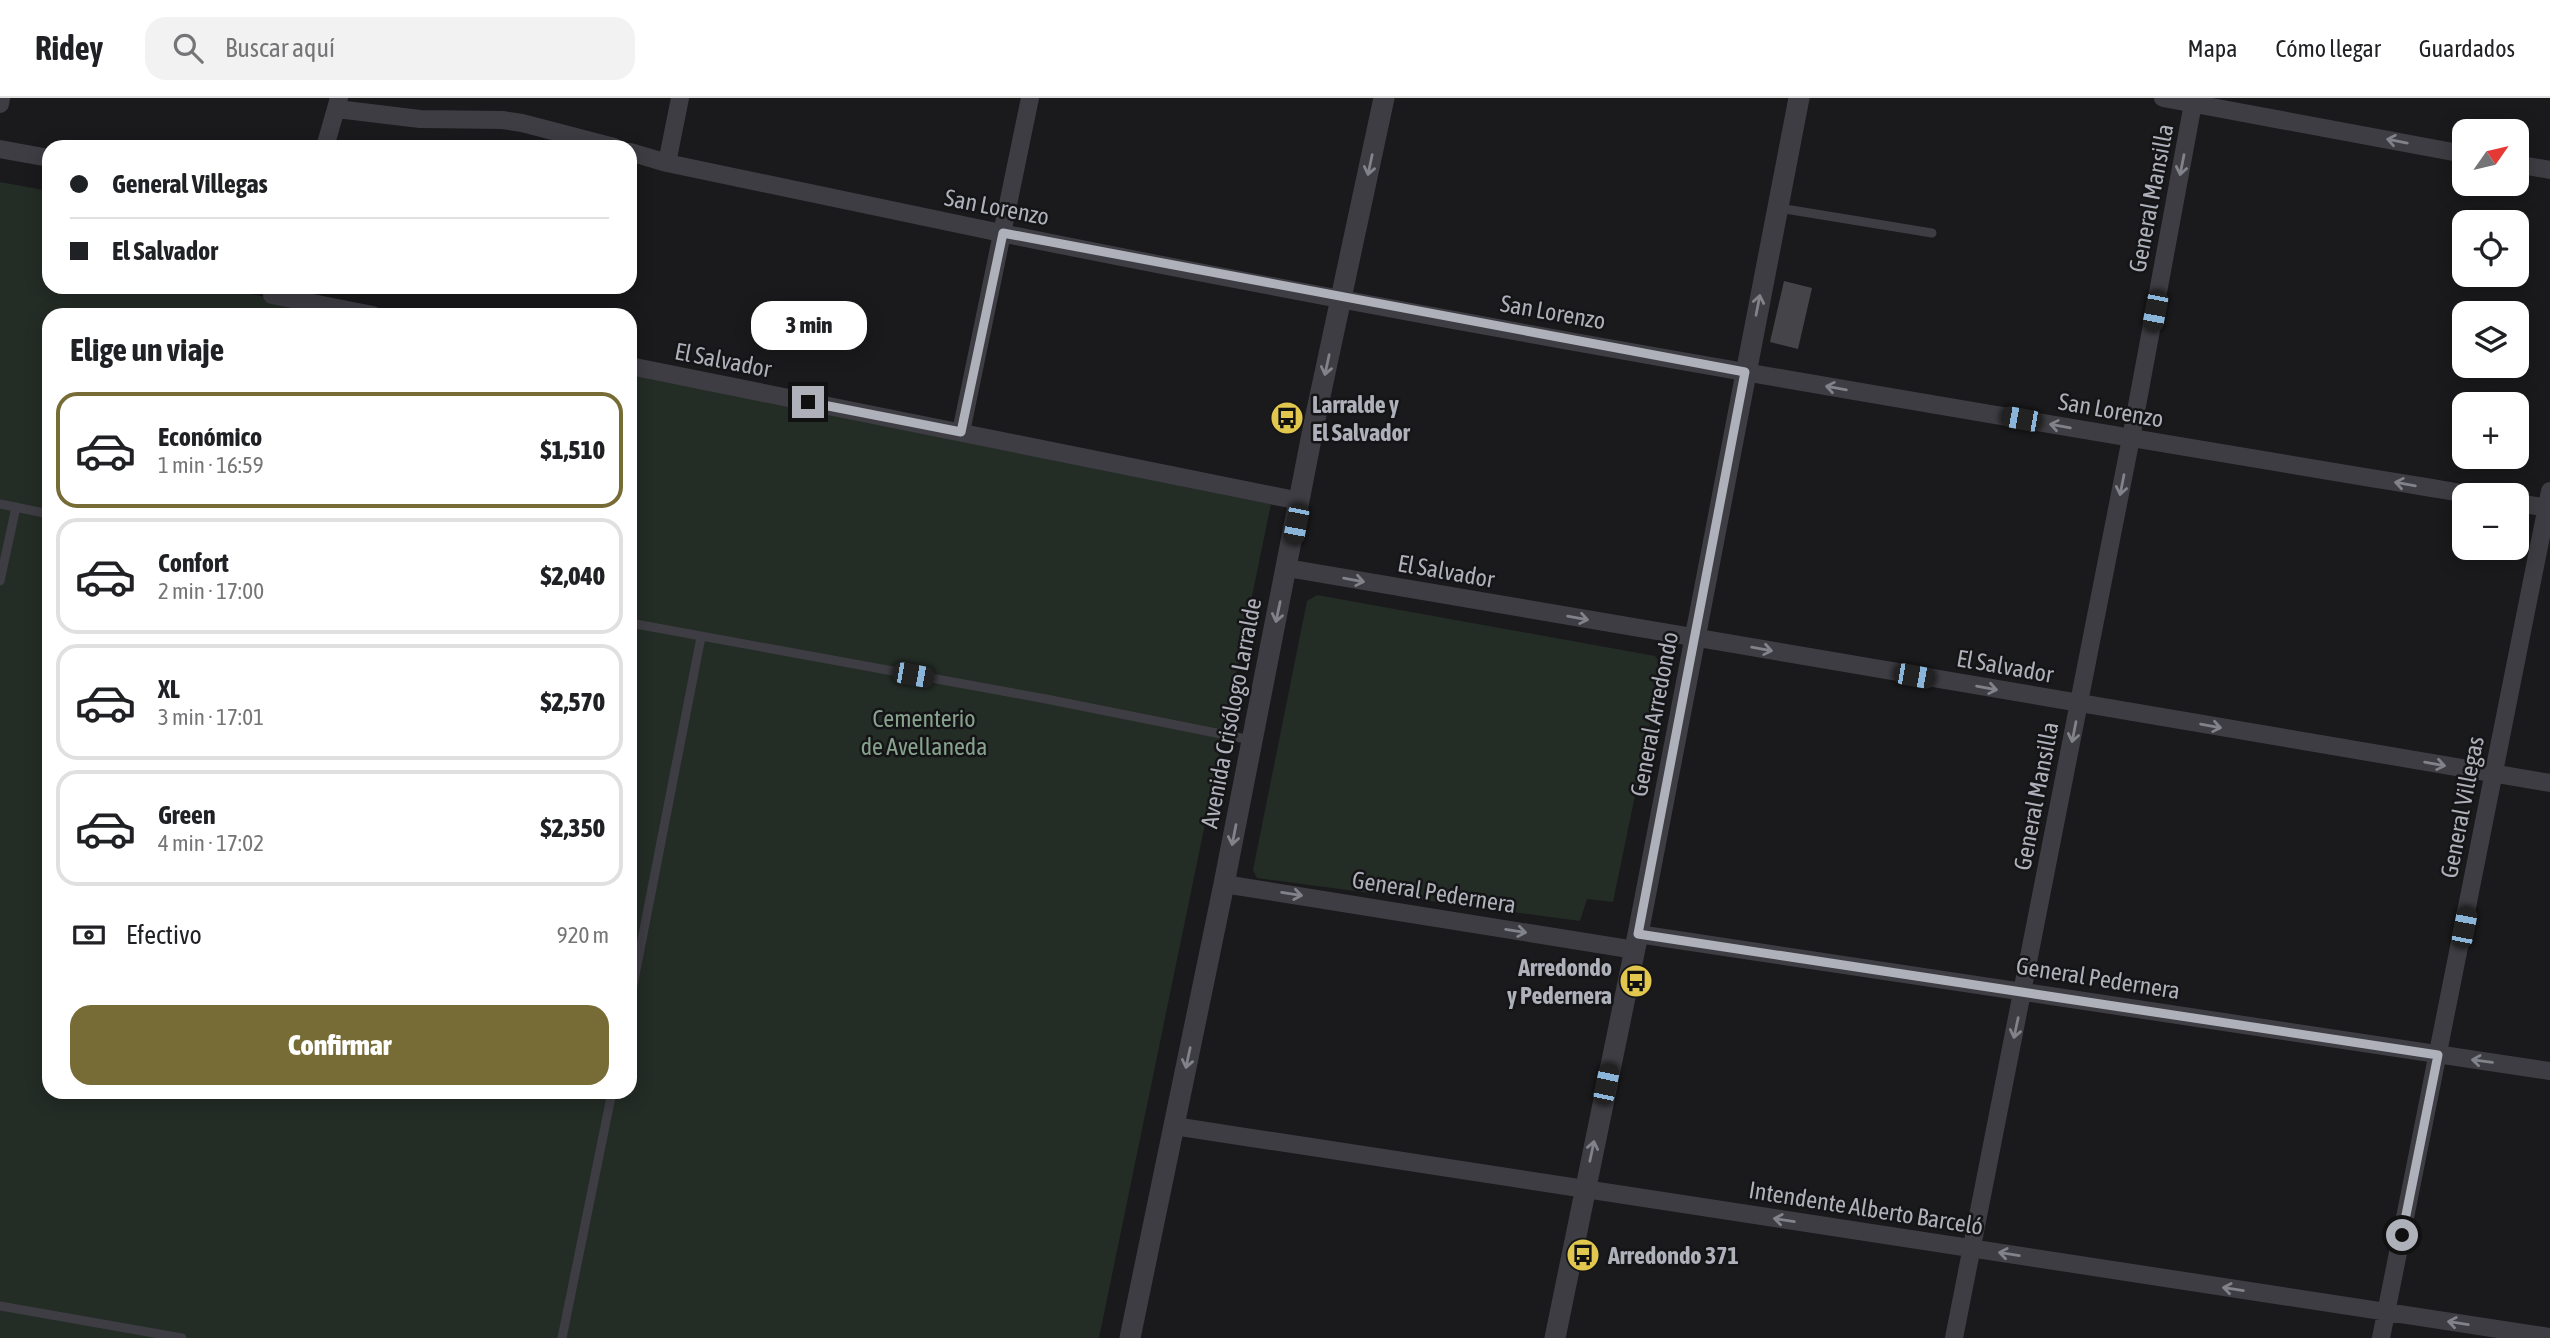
<!DOCTYPE html>
<html lang="es">
<meta charset="utf-8">
<style>
:root{--surface:#fff;--page:#f2f2f2;--text:#202124;--muted:#757577;--line:#e0e0e0;--accent:#776c36}
body{margin:0;font-family:"Asap Condensed",sans-serif;background:var(--page);color:var(--text);height:100vh;display:flex;flex-direction:column;font-size:26px;white-space:nowrap}
*{box-sizing:border-box;margin:0}
p{font-size:23px;color:var(--muted)}
.icon{flex:none;width:38px;height:38px;fill:none;stroke:currentColor;stroke-width:2;stroke-linecap:round;stroke-linejoin:round}
.map{position:relative;flex:1;overflow:hidden}
.sheet{position:absolute;left:42px;top:210px;width:595px;height:791px;display:flex;flex-direction:column;background:var(--surface);border-radius:21px;box-shadow:0 4px 18px #0003}
.sheet>*{flex:none}
.banner{position:absolute;left:42px;top:42px;width:595px;height:154px;border-radius:21px;box-shadow:0 4px 18px #0003;display:grid;align-content:center;height:154px;padding:0 28px;background:var(--surface)}
.needle{width:46px;rotate:56deg}
.buttons{position:absolute;left:2452px;top:21px;display:grid;gap:14px}
.buttons a{display:grid;place-items:center;width:77px;height:77px;border-radius:14px;background:var(--surface);box-shadow:0 4px 18px #0003;font-size:35px}
.end{position:absolute;width:32px;height:32px;margin:-16px;border:9px solid #aeb0ba;background:#111;box-shadow:0 0 0 4px #111}
.from{border-radius:50%}
.bubble{position:absolute;height:49px;border-radius:21px;background:var(--surface);box-shadow:0 4px 18px #0003;font-size:23px;font-weight:800;line-height:49px;text-align:center}
.car{position:absolute;width:21px;height:42px;margin:-21px -10px;border-radius:9px;box-shadow:0 0 5px 2px #0007;background:linear-gradient(#222 24%,#8ab4d8 0 40%,#222 0 76%,#8ab4d8 0 86%,#222 0)}
.banner b{display:flex;align-items:center;gap:24px;height:66px;font-size:26px}
.banner b+b{border-top:2px solid var(--line)}
.banner i{width:18px;height:18px;background:var(--text)}
ul{padding:0;list-style:none}
li{display:flex;align-items:center;gap:21px;height:116px;margin:0 14px 10px;padding:0 14px;border:4px solid var(--line);border-radius:21px}
li div{flex:1}
li b{display:block;font-size:26px}
li em{font-style:normal;font-weight:800}
li.current{border-color:var(--accent)}
li>.icon{width:63px;height:63px;stroke-width:1.5}
h2{padding:0 28px;font-size:32px;line-height:84px}
.pay{display:flex;align-items:center;gap:18px;height:77px;padding:0 28px;font-size:26px}
.pay p{margin-inline-start:auto}
.cta{display:flex;gap:14px;margin-top:auto;padding:14px 28px}
.cta a{flex:1;height:80px;border-radius:21px;background:var(--accent);color:#fff;font-size:28px;font-weight:800;line-height:80px;text-align:center}
header{display:flex;align-items:center;gap:42px;box-sizing:border-box;height:98px;padding:0 35px;background:var(--surface);border-bottom:2px solid var(--line)}
header strong{font-size:33px}
nav{display:flex;gap:38px;margin-inline-start:auto;font-size:24px}
.search{width:490px;height:63px;background:var(--page);display:flex;align-items:center;gap:18px;box-sizing:border-box;padding:0 24px;border-radius:21px;color:var(--muted);font-size:26px}
.map>svg:first-child{display:block}
.green{fill:#242c26}
.building{fill:#454549}
.lines{fill:none;stroke-linecap:round;stroke-linejoin:round}
.service{stroke:#3d3d43;stroke-width:9}
.minor{stroke:#3d3d43;stroke-width:18}
.tertiary{stroke:#3d3d43;stroke-width:21}
.oneway{stroke:#81828a}
.route{stroke:#aeb0ba;stroke-width:9}
.labels{text-anchor:middle;dominant-baseline:central;stroke-width:5;stroke-linejoin:round;paint-order:stroke}
.street-label{font-size:24px;fill:#aeb0ba;stroke:#151517}
.poi-label{font-size:24px;font-weight:bold;fill:#aeb0ba;stroke:#151517;text-anchor:start}
.park-label{font-size:24px;fill:#87a38d;stroke:#151517}
</style>
<header>
<strong>Ridey</strong>
<div class="search"><svg class="icon" aria-label="search" viewBox="0 0 24 24"><circle cx="10" cy="10" r="6"/><path d="M15 15l6 6"/></svg>Buscar aquí</div>
<nav><a>Mapa</a><a>Cómo llegar</a><a>Guardados</a></nav>
</header>
<div class="map">
<svg width="2550" height="1240" viewBox="0 0 2550 1240">
<rect width="100%" height="100%" fill="#1a1a1c"/>
<path class="green" d="M 0,84 L 49,93 L 49,189 L 215,189 L 356,217 L 49,217 L 49,994 L 630,994 L 630,274 L 1271,406 L 1099,1240 L 0,1240 Z
M 1317,497 L 1655,558 L 1662,567 L 1613,804 L 1587,801 L 1580,823 L 1257,780 L 1253,772 L 1307,503 Z"/>
<path class="building" d="M 1784,183 L 1812,190 L 1798,251 L 1770,244 Z"/>
<g class="lines">
<path class="service" d="M 1779,110 L 1932,135
M 0,406 L 49,416
M 0,483 L 16,409
M 630,525 L 1046,601 L 1251,642
M 630,903 L 701,539
M 0,1208 L 182,1240
M 562,1240 L 612,994"/>
<path class="minor" d="M 2163,0 L 2464,56
M 0,6 L 1,0
M 337,11 L 420,21 L 502,22 L 522,25 L 614,49
M 325,49 L 339,0
M 0,51 L 49,60
M 630,54 L 667,65 C 778,88 889,112 1001,135 C 1489,234 1981,315 2473,397
M 667,65 L 680,0
M 2516,66 L 2550,72
M 272,197 L 373,217
M 630,268 L 1300,403
M 961,334 L 1030,0
M 2516,405 L 2550,410
M 1287,470 L 2550,685
M 1224,786 L 1635,852
M 1638,836 L 2550,973
M 1174,1028 L 2550,1239
M 1954,1240 L 2131,340 L 2194,0
M 2381,1240 L 2550,393"/>
<path class="tertiary" d="M 1130,1240 L 1224,786 L 1314,326 L 1384,0
M 1555,1240 L 1638,836 L 1799,0"/>
</g>
<defs><path id="oneway-shaft" d="M-6 0H5M1.5-3L5.5 0L1.5 3" fill="none" stroke-width="1.6" stroke-linecap="round" stroke-linejoin="round" transform="scale(1.75)"/></defs>
<g class="oneway">
<use href="#oneway-shaft" transform="translate(2397 43) rotate(-169)"/>
<use href="#oneway-shaft" transform="translate(1370 67) rotate(102)"/>
<use href="#oneway-shaft" transform="translate(2182 67) rotate(101)"/>
<use href="#oneway-shaft" transform="translate(1758 207) rotate(-79)"/>
<use href="#oneway-shaft" transform="translate(1327 267) rotate(102)"/>
<use href="#oneway-shaft" transform="translate(1836 290) rotate(-170)"/>
<use href="#oneway-shaft" transform="translate(2060 328) rotate(-170)"/>
<use href="#oneway-shaft" transform="translate(2405 386) rotate(-170)"/>
<use href="#oneway-shaft" transform="translate(2122 387) rotate(101)"/>
<use href="#oneway-shaft" transform="translate(1354 482) rotate(10)"/>
<use href="#oneway-shaft" transform="translate(1278 514) rotate(102)"/>
<use href="#oneway-shaft" transform="translate(1578 520) rotate(10)"/>
<use href="#oneway-shaft" transform="translate(1762 551) rotate(10)"/>
<use href="#oneway-shaft" transform="translate(1987 590) rotate(10)"/>
<use href="#oneway-shaft" transform="translate(2211 628) rotate(10)"/>
<use href="#oneway-shaft" transform="translate(2074 634) rotate(101)"/>
<use href="#oneway-shaft" transform="translate(2435 666) rotate(10)"/>
<use href="#oneway-shaft" transform="translate(1234 737) rotate(101)"/>
<use href="#oneway-shaft" transform="translate(1292 796) rotate(9)"/>
<use href="#oneway-shaft" transform="translate(1516 833) rotate(9)"/>
<use href="#oneway-shaft" transform="translate(2016 930) rotate(102)"/>
<use href="#oneway-shaft" transform="translate(1188 960) rotate(102)"/>
<use href="#oneway-shaft" transform="translate(2482 963) rotate(-172)"/>
<use href="#oneway-shaft" transform="translate(1592 1053) rotate(-78)"/>
<use href="#oneway-shaft" transform="translate(1784 1122) rotate(-171)"/>
<use href="#oneway-shaft" transform="translate(2009 1156) rotate(-171)"/>
<use href="#oneway-shaft" transform="translate(2233 1191) rotate(-171)"/>
<use href="#oneway-shaft" transform="translate(2458 1225) rotate(-171)"/>
</g>
<g class="lines">
<path class="route" d="M 808,304 L 961,334 L 1003,135 L 1745,274 L 1638,836 L 2438,957 L 2402,1137"/>
</g>
<defs>
<symbol id="bus-disc" viewBox="-11 -11 22 22"><circle r="9.5" fill="#e1c74d" stroke="#151517"/><path d="M-5-6H5V4H4V6H2V4H-2V6H-4V4H-5ZM-3.5-4V0h7V-4ZM-3.5 1.2v1.5H-2V1.2ZM2 1.2v1.5H3.5V1.2Z" fill="#111"/></symbol>
</defs>
<g fill-rule="evenodd">
<use href="#bus-disc" x="1268" y="301" width="38" height="38"/>
<use href="#bus-disc" x="1617" y="864" width="38" height="38"/>
<use href="#bus-disc" x="1564" y="1138" width="38" height="38"/>
</g>
<g class="labels">
<g class="street-label">
<text transform="translate(2151 100) rotate(-79)">General Mansilla</text>
<text transform="translate(997 109) rotate(11)">San Lorenzo</text>
<text transform="translate(1553 214) rotate(10)">San Lorenzo</text>
<text transform="translate(723 262) rotate(11)">El Salvador</text>
<text transform="translate(2111 312) rotate(10)">San Lorenzo</text>
<text transform="translate(1446 473) rotate(10)">El Salvador</text>
<text transform="translate(2005 568) rotate(10)">El Salvador</text>
<text transform="translate(1231 615) rotate(-79)">Avenida Crisólogo Larralde</text>
<text transform="translate(1654 616) rotate(-79)">General Arredondo</text>
<text transform="translate(2036 698) rotate(-79)">General Mansilla</text>
<text transform="translate(2462 709) rotate(-79)">General Villegas</text>
<text transform="translate(1434 794) rotate(9)">General Pedernera</text>
<text transform="translate(2098 880) rotate(9)">General Pedernera</text>
<text transform="translate(1866 1110) rotate(9)">Intendente Alberto Barceló</text>
</g>
<g class="poi-label">
<text x="1312" y="306">Larralde y<tspan x="1312" dy="28">El Salvador</tspan></text>
<text x="1612" y="869" text-anchor="end">Arredondo<tspan x="1612" dy="28">y Pedernera</tspan></text>
<text x="1608" y="1157">Arredondo 371</text>
</g>
<g class="park-label">
<text x="924" y="620">Cementerio<tspan x="924" dy="28">de Avellaneda</tspan></text>
</g>
</g>
</svg>
<div class="buttons">
<a><svg class="needle" viewBox="-14 -14 28 28"><path d="M0-13l5 13h-10z" fill="#e53935"/><path d="M0 13l5-13h-10z" fill="#757577"/></svg></a>
<a><svg class="icon" aria-label="locate" viewBox="0 0 24 24"><circle cx="12" cy="12" r="6"/><path d="M12 2v4M12 18v4M2 12h4M18 12h4"/></svg></a>
<a><svg class="icon" aria-label="layers" viewBox="0 0 24 24"><path d="M12 4l9 5-9 5-9-5zM3 14l9 5 9-5"/></svg></a>
<a>+</a>
<a>−</a>
</div>
<i class="end from" style="left:2402px;top:1137px"></i>
<i class="end" style="left:808px;top:304px"></i>
<div class="bubble" style="left:751px;top:203px;width:116px">3 min</div>
<i class="car" style="left:2155px;top:213px;rotate:191deg"></i>
<i class="car" style="left:2021px;top:321px;rotate:280deg"></i>
<i class="car" style="left:1296px;top:426px;rotate:191deg"></i>
<i class="car" style="left:913px;top:577px;rotate:100deg"></i>
<i class="car" style="left:1914px;top:578px;rotate:100deg"></i>
<i class="car" style="left:2464px;top:829px;rotate:11deg"></i>
<i class="car" style="left:1606px;top:986px;rotate:12deg"></i>
<div class="banner">
<b><i class="from"></i>General Villegas</b>
<b><i></i>El Salvador</b>
</div>
<section class="sheet">
<h2>Elige un viaje</h2>
<ul>
<li class="current"><svg class="icon" aria-label="car" viewBox="0 0 24 24"><path d="M5 17H2v-5l4-1 3-4h7l3 4 3 1v5h-3M9 17h6M6 11h13"/><circle cx="7" cy="17" r="2"/><circle cx="17" cy="17" r="2"/></svg><div><b>Económico</b><p>1 min · 16:59</p></div><em>$1,510</em></li>
<li><svg class="icon" aria-label="car" viewBox="0 0 24 24"><path d="M5 17H2v-5l4-1 3-4h7l3 4 3 1v5h-3M9 17h6M6 11h13"/><circle cx="7" cy="17" r="2"/><circle cx="17" cy="17" r="2"/></svg><div><b>Confort</b><p>2 min · 17:00</p></div><em>$2,040</em></li>
<li><svg class="icon" aria-label="car" viewBox="0 0 24 24"><path d="M5 17H2v-5l4-1 3-4h7l3 4 3 1v5h-3M9 17h6M6 11h13"/><circle cx="7" cy="17" r="2"/><circle cx="17" cy="17" r="2"/></svg><div><b>XL</b><p>3 min · 17:01</p></div><em>$2,570</em></li>
<li><svg class="icon" aria-label="car" viewBox="0 0 24 24"><path d="M5 17H2v-5l4-1 3-4h7l3 4 3 1v5h-3M9 17h6M6 11h13"/><circle cx="7" cy="17" r="2"/><circle cx="17" cy="17" r="2"/></svg><div><b>Green</b><p>4 min · 17:02</p></div><em>$2,350</em></li>
</ul>
<div class="pay"><svg class="icon" aria-label="cash" viewBox="0 0 24 24"><path d="M3 7h18v10H3z"/><circle cx="12" cy="12" r="2"/></svg>Efectivo<p>920 m</p></div>
<div class="cta"><a>Confirmar</a></div>
</section>
</div>
